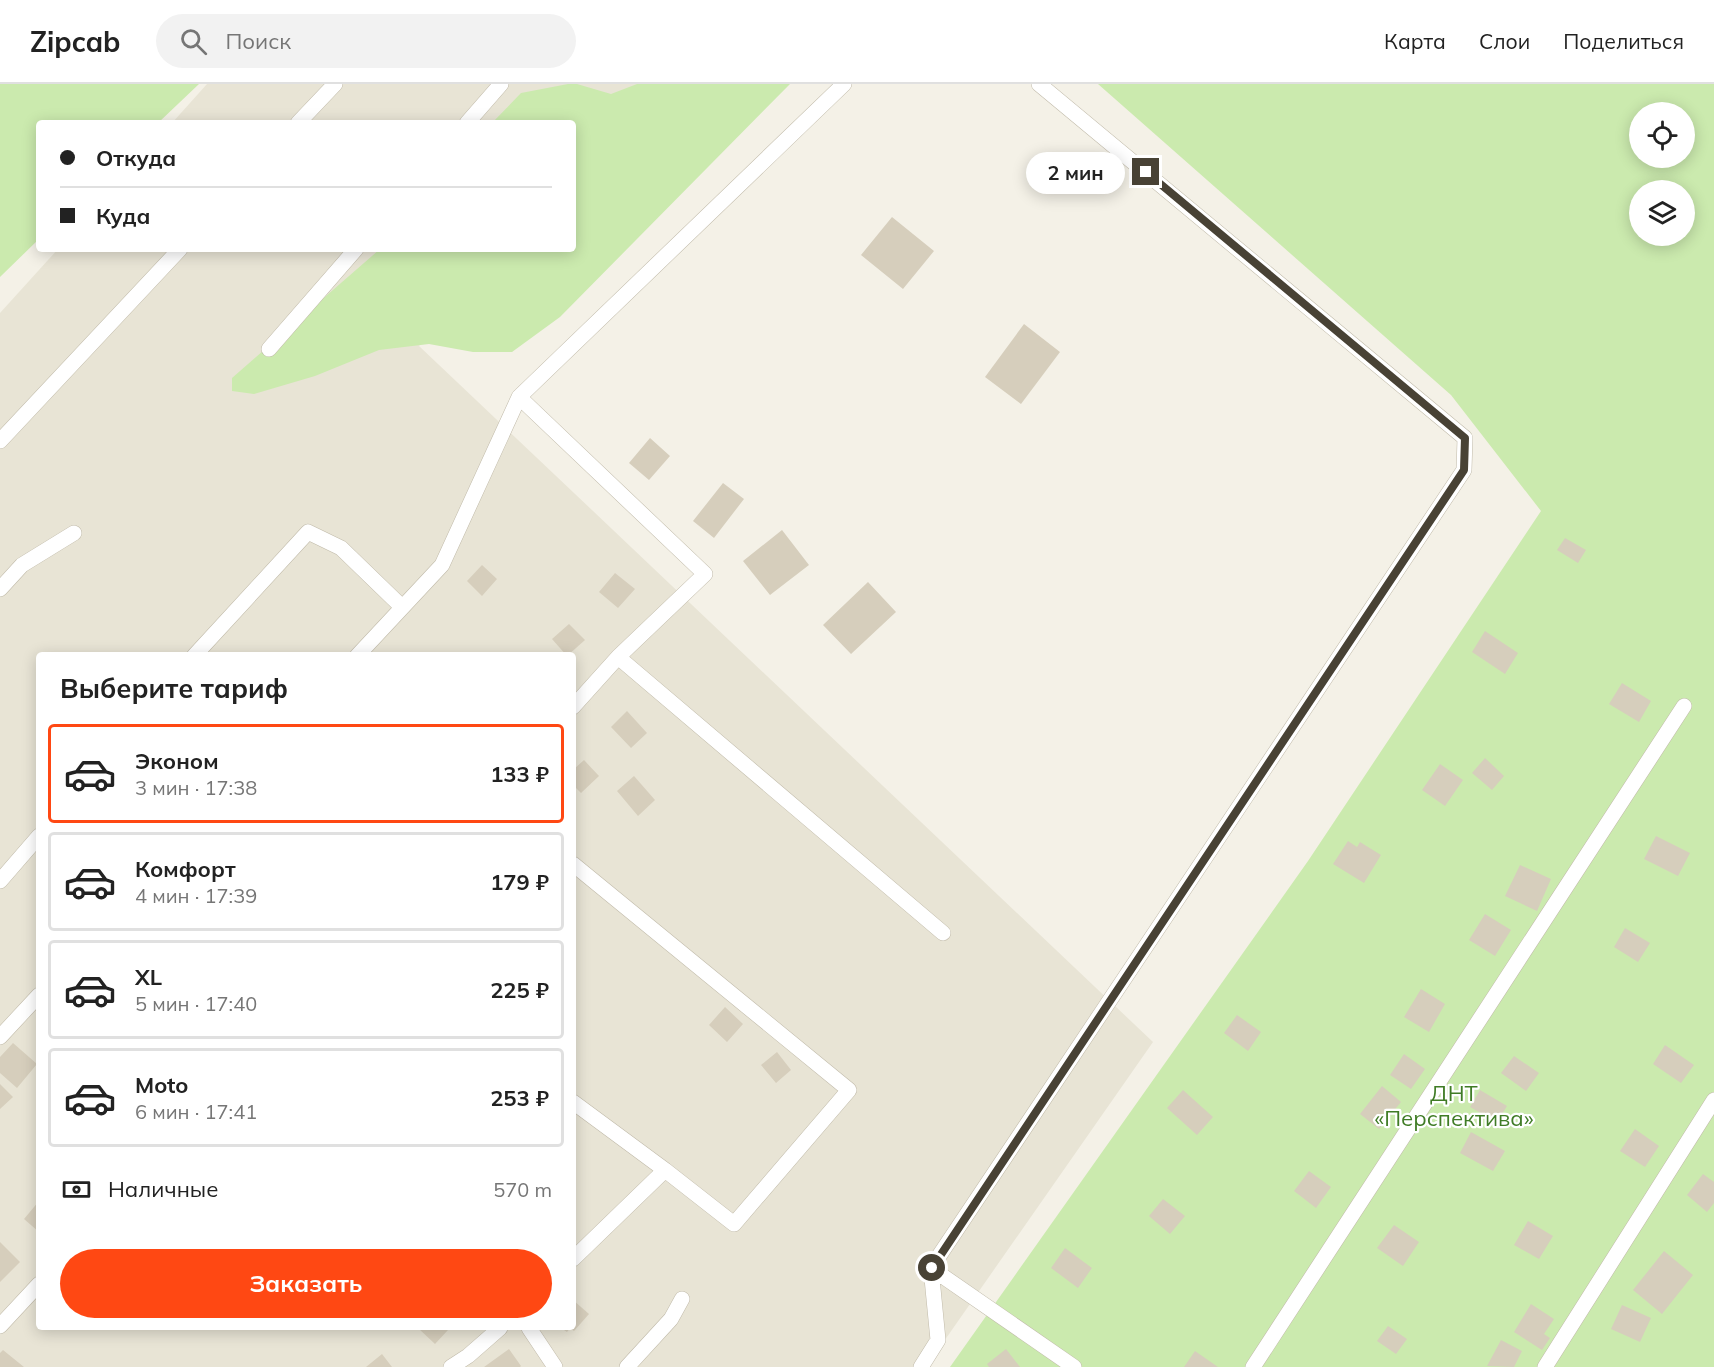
<!DOCTYPE html>
<html lang="ru">
<meta charset="utf-8">
<style>
:root{--surface:#fff;--page:#f2f2f2;--text:#222;--muted:#767676;--line:#e0e0e0;--accent:#ff4813}
body{margin:0;font-family:Mulish,sans-serif;background:var(--page);color:var(--text);height:100vh;display:flex;flex-direction:column;font-size:22px;white-space:nowrap}
*{box-sizing:border-box;margin:0}
p{font-size:20px;color:var(--muted)}
.icon{flex:none;width:33px;height:33px;fill:none;stroke:currentColor;stroke-width:2;stroke-linecap:round;stroke-linejoin:round}
.map{position:relative;flex:1;overflow:hidden}
.details{position:absolute;left:36px;top:568px;width:540px;height:678px;display:flex;flex-direction:column;background:var(--surface);border-radius:6px;box-shadow:0 3px 15px #0003}
.details>*{flex:none}
.top-card{position:absolute;left:36px;top:36px;width:540px;height:132px;border-radius:6px;box-shadow:0 3px 15px #0003;display:grid;align-content:center;height:132px;padding:0 24px;background:var(--surface)}
.controls{position:absolute;left:1629px;top:18px;display:grid;gap:12px}
.controls a{display:grid;place-items:center;width:66px;height:66px;border-radius:50%;background:var(--surface);box-shadow:0 3px 15px #0003;font-size:30px}
.end{position:absolute;width:27px;height:27px;margin:-14px;border:8px solid #484235;background:#fff;box-shadow:0 0 0 3px #fff}
.from{border-radius:50%}
.bubble{position:absolute;height:42px;border-radius:21px;background:var(--surface);box-shadow:0 3px 15px #0003;font-size:20px;font-weight:700;line-height:42px;text-align:center}
.top-card b{display:flex;align-items:center;gap:21px;height:57px;font-size:22px}
.top-card b+b{border-top:2px solid var(--line)}
.top-card i{width:15px;height:15px;background:var(--text)}
ul{padding:0;list-style:none}
li{display:flex;align-items:center;gap:18px;height:99px;margin:0 12px 9px;padding:0 12px;border:3px solid var(--line);border-radius:6px}
li div{flex:1}
li b{display:block;font-size:22px}
li em{font-style:normal;font-weight:700}
li.selected{border-color:var(--accent)}
li>.icon{width:54px;height:54px;stroke-width:1.5}
h2{padding:0 24px;font-size:27px;line-height:72px}
.pay{display:flex;align-items:center;gap:15px;height:66px;padding:0 24px;font-size:22px}
.pay p{margin-inline-start:auto}
.action{display:flex;gap:12px;margin-top:auto;padding:12px 24px}
.action a{flex:1;height:69px;border-radius:36px;background:var(--accent);color:#fff;font-size:24px;font-weight:700;line-height:69px;text-align:center}
header{display:flex;align-items:center;gap:36px;box-sizing:border-box;height:84px;padding:0 30px;background:var(--surface);border-bottom:2px solid var(--line)}
header strong{font-size:28px}
nav{display:flex;gap:33px;margin-inline-start:auto;font-size:21px}
.search{width:420px;height:54px;background:var(--page);display:flex;align-items:center;gap:15px;box-sizing:border-box;padding:0 21px;border-radius:33px;color:var(--muted);font-size:22px}
.map>svg:first-child{display:block}
.residential{fill:#e8e4d5;fill-rule:evenodd}
.green{fill:#cbeaae;fill-rule:evenodd}
.building{fill:#d6cebc}
.lines{fill:none;stroke-linecap:round;stroke-linejoin:round}
.minor-casing{stroke:#c0baa9;stroke-width:16}
.minor{stroke:#fff;stroke-width:15}
.route{stroke:#484235;stroke-width:8}
.labels{text-anchor:middle;dominant-baseline:central;stroke-width:4.5;stroke-linejoin:round;paint-order:stroke}
.park-label{font-size:22px;fill:#407c26;stroke:#fff}
</style>
<header>
<strong>Zipcab</strong>
<div class="search"><svg class="icon" aria-label="search" viewBox="0 0 24 24"><circle cx="10" cy="10" r="6"/><path d="M15 15l6 6"/></svg>Поиск</div>
<nav><a>Карта</a><a>Слои</a><a>Поделиться</a></nav>
</header>
<div class="map">
<svg width="1714" height="1283" viewBox="0 0 1714 1283">
<rect width="100%" height="100%" fill="#f4f1e7"/>
<path class="residential" d="M 207,0 L 644,0 L 573,39 L 172,39 Z
M 58,165 L 501,165 L 419,262 L 1153,958 L 926,1283 L 0,1283 L 0,229 ZM 39,572 L 573,572 L 573,1244 L 39,1244 Z"/>
<path class="green" d="M 0,0 L 199,0 L 158,39 L 39,39 L 39,155 L 0,193 Z
M 568,0 L 577,0 L 611,10 L 637,0 L 790,0 L 560,233 L 512,268 L 473,268 L 429,260 L 379,266 L 315,292 L 254,310 L 232,307 L 232,294 L 380,165 L 573,165 L 573,39 L 492,39 L 521,9 Z
M 1098,0 L 1714,0 L 1714,1283 L 950,1283 L 1308,777 L 1541,427 L 1451,311 ZM 1640,28 L 1684,28 L 1684,74 L 1640,74 ZM 1640,106 L 1684,106 L 1684,152 L 1640,152 Z"/>
<path class="building" d="M 892,133 L 934,167 L 903,205 L 861,171 Z
M 1024,240 L 1060,268 L 1021,320 L 985,293 Z
M 650,354 L 670,372 L 649,396 L 629,379 Z
M 723,399 L 744,415 L 714,454 L 693,437 Z
M 782,446 L 809,481 L 770,511 L 743,477 Z
M 1565,454 L 1586,466 L 1578,479 L 1557,466 Z
M 482,481 L 497,495 L 482,512 L 467,497 Z
M 615,489 L 635,505 L 618,524 L 599,508 Z
M 868,498 L 896,528 L 851,570 L 823,541 Z
M 569,540 L 585,556 L 567,572 L 552,555 Z
M 1485,547 L 1518,569 L 1505,590 L 1472,568 Z
M 1622,599 L 1651,617 L 1639,638 L 1609,620 Z
M 627,627 L 647,649 L 631,664 L 611,643 Z
M 1485,674 L 1504,692 L 1492,706 L 1472,689 Z
M 584,676 L 599,692 L 581,709 L 573,701 L 573,686 Z
M 1440,680 L 1463,696 L 1445,722 L 1422,706 Z
M 634,692 L 655,716 L 638,732 L 617,707 Z
M 1656,752 L 1690,769 L 1678,792 L 1644,775 Z
M 1348,757 L 1357,763 L 1360,758 L 1381,771 L 1364,799 L 1333,780 Z
M 1520,781 L 1551,795 L 1537,827 L 1505,812 Z
M 1485,830 L 1511,846 L 1495,872 L 1469,856 Z
M 1625,844 L 1650,859 L 1638,878 L 1614,863 Z
M 1421,905 L 1445,920 L 1429,948 L 1404,933 Z
M 725,923 L 743,940 L 727,958 L 709,941 Z
M 1237,931 L 1261,948 L 1248,967 L 1224,949 Z
M 13,959 L 37,980 L 17,1004 L 0,989 L 0,973 Z
M 1665,961 L 1694,981 L 1681,999 L 1653,980 Z
M 777,968 L 791,986 L 776,999 L 761,981 Z
M 1404,970 L 1425,985 L 1411,1005 L 1390,991 Z
M 1514,972 L 1539,989 L 1526,1007 L 1501,989 Z
M 0,1000 L 13,1013 L 0,1025 Z
M 1382,1002 L 1401,1018 L 1379,1045 L 1360,1030 Z
M 1183,1006 L 1213,1033 L 1197,1051 L 1167,1024 Z
M 1480,1006 L 1507,1022 L 1497,1038 L 1470,1023 Z
M 1635,1045 L 1659,1062 L 1645,1083 L 1620,1067 Z
M 1471,1048 L 1505,1067 L 1493,1087 L 1460,1069 Z
M 1309,1087 L 1331,1103 L 1316,1124 L 1294,1107 Z
M 1703,1090 L 1714,1098 L 1714,1119 L 1707,1128 L 1687,1111 Z
M 1163,1115 L 1185,1132 L 1170,1150 L 1149,1132 Z
M 39,1117 L 39,1148 L 24,1135 Z
M 1528,1137 L 1553,1152 L 1539,1175 L 1514,1161 Z
M 1394,1141 L 1419,1158 L 1403,1182 L 1377,1164 Z
M 0,1158 L 20,1178 L 0,1198 Z
M 1065,1164 L 1092,1184 L 1078,1204 L 1051,1184 Z
M 1664,1167 L 1693,1191 L 1662,1230 L 1633,1206 Z
M 573,1216 L 589,1230 L 574,1247 L 570,1244 L 567,1248 L 561,1244 L 573,1244 Z
M 1531,1220 L 1554,1235 L 1544,1250 L 1550,1254 L 1542,1266 L 1514,1248 Z
M 1622,1221 L 1651,1234 L 1640,1258 L 1611,1245 Z
M 1388,1242 L 1407,1255 L 1396,1270 L 1377,1257 Z
M 418,1244 L 444,1244 L 448,1246 L 435,1260 Z
M 1501,1256 L 1522,1267 L 1514,1283 L 1487,1282 Z
M 509,1265 L 521,1282 L 520,1283 L 484,1283 Z
M 1006,1265 L 1020,1283 L 989,1283 L 987,1280 Z
M 3,1266 L 24,1283 L 0,1283 L 0,1269 Z
M 1195,1267 L 1218,1283 L 1184,1283 Z
M 382,1270 L 392,1283 L 366,1283 Z"/>
<g class="lines">
<defs>
<path id="minor" d="M 298,39 L 335,0
M 467,39 L 501,0
M 269,265 L 356,165
M 519,313 L 705,490 L 618,573 L 573,623
M 0,357 L 180,165
M 0,505 L 22,481 L 74,449
M 194,572 L 308,448 L 341,464 L 402,523
M 357,572 L 442,481 L 519,313 L 844,0
M 618,573 L 943,849
M 573,780 L 849,1006 L 734,1140 L 665,1086 L 573,1018
M 0,797 L 39,752
M 0,953 L 39,911
M 573,1175 L 665,1086
M 931,1184 L 1074,1283
M 0,1242 L 39,1200
M 529,1244 L 555,1283
M 451,1283 L 468,1272 L 500,1244
M 627,1283 L 671,1235 L 682,1215
M 921,1283 L 938,1256 L 931,1184 L 1464,386 L 1465,354 L 1039,0
M 1253,1283 L 1684,622
M 1545,1283 L 1714,1016"/>
</defs>
<use href="#minor" class="minor-casing"/>
<use href="#minor" class="minor"/>
</g>
<g class="lines">
<path class="route" d="M 932,1184 L 1464,386 L 1465,354 L 1146,88"/>
</g>
<g class="labels">
<g class="park-label">
<text x="1454" y="1009">ДНТ<tspan x="1454" dy="25">«Перспектива»</tspan></text>
</g>
</g>
</svg>
<div class="controls">
<a><svg class="icon" aria-label="locate" viewBox="0 0 24 24"><circle cx="12" cy="12" r="6"/><path d="M12 2v4M12 18v4M2 12h4M18 12h4"/></svg></a>
<a><svg class="icon" aria-label="layers" viewBox="0 0 24 24"><path d="M12 4l9 5-9 5-9-5zM3 14l9 5 9-5"/></svg></a>
</div>
<i class="end from" style="left:932px;top:1184px"></i>
<i class="end" style="left:1146px;top:88px"></i>
<div class="bubble" style="left:1026px;top:68px;width:99px">2 мин</div>
<div class="top-card">
<b><i class="from"></i>Откуда</b>
<b><i></i>Куда</b>
</div>
<section class="details">
<h2>Выберите тариф</h2>
<ul>
<li class="selected"><svg class="icon" aria-label="car" viewBox="0 0 24 24"><path d="M5 17H2v-5l4-1 3-4h7l3 4 3 1v5h-3M9 17h6M6 11h13"/><circle cx="7" cy="17" r="2"/><circle cx="17" cy="17" r="2"/></svg><div><b>Эконом</b><p>3 мин · 17:38</p></div><em>133 ₽</em></li>
<li><svg class="icon" aria-label="car" viewBox="0 0 24 24"><path d="M5 17H2v-5l4-1 3-4h7l3 4 3 1v5h-3M9 17h6M6 11h13"/><circle cx="7" cy="17" r="2"/><circle cx="17" cy="17" r="2"/></svg><div><b>Комфорт</b><p>4 мин · 17:39</p></div><em>179 ₽</em></li>
<li><svg class="icon" aria-label="car" viewBox="0 0 24 24"><path d="M5 17H2v-5l4-1 3-4h7l3 4 3 1v5h-3M9 17h6M6 11h13"/><circle cx="7" cy="17" r="2"/><circle cx="17" cy="17" r="2"/></svg><div><b>XL</b><p>5 мин · 17:40</p></div><em>225 ₽</em></li>
<li><svg class="icon" aria-label="car" viewBox="0 0 24 24"><path d="M5 17H2v-5l4-1 3-4h7l3 4 3 1v5h-3M9 17h6M6 11h13"/><circle cx="7" cy="17" r="2"/><circle cx="17" cy="17" r="2"/></svg><div><b>Moto</b><p>6 мин · 17:41</p></div><em>253 ₽</em></li>
</ul>
<div class="pay"><svg class="icon" aria-label="cash" viewBox="0 0 24 24"><path d="M3 7h18v10H3z"/><circle cx="12" cy="12" r="2"/></svg>Наличные<p>570 m</p></div>
<div class="action"><a>Заказать</a></div>
</section>
</div>
